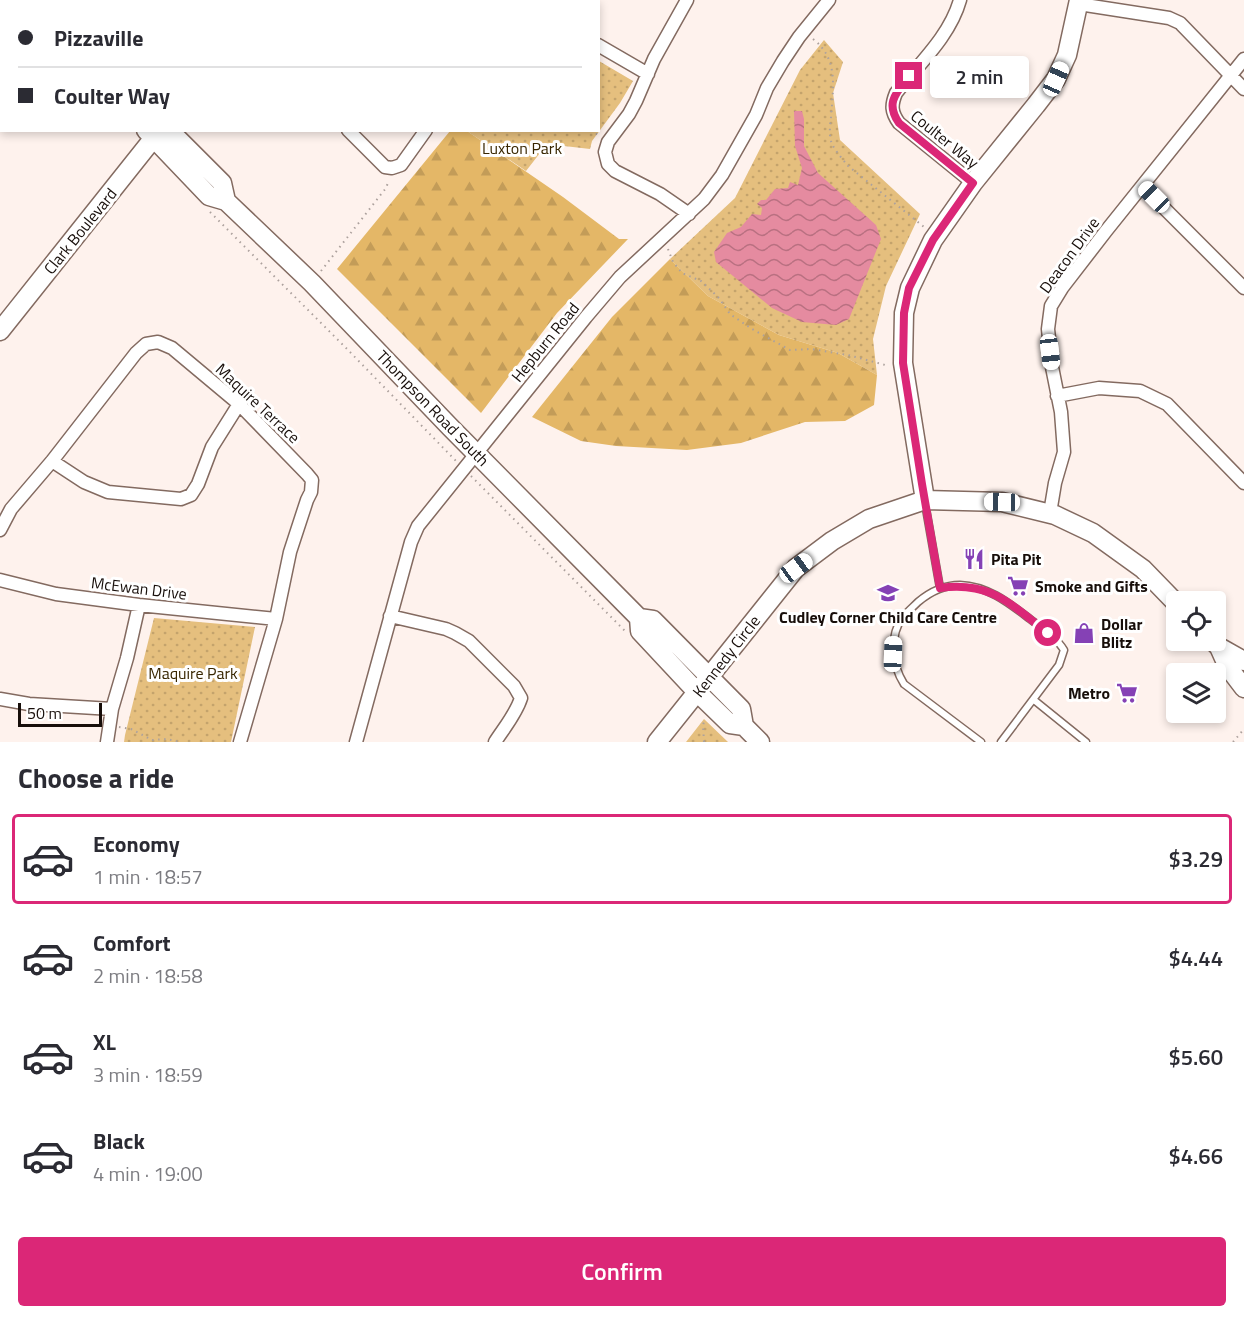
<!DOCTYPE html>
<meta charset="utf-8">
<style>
:root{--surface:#fff;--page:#f2f2f3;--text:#2b2b33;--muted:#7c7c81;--line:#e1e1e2;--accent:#db2777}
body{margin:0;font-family:"Titillium Web",sans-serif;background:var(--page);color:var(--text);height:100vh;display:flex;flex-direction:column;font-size:22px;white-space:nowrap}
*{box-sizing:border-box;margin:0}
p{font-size:20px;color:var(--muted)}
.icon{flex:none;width:33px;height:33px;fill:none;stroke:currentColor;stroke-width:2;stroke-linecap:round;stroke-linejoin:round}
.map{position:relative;height:742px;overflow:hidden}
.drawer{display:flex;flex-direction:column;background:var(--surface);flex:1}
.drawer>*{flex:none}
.top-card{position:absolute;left:0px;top:0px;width:600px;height:132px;box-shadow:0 3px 9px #0003;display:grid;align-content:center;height:132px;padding:0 18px;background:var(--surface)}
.tools{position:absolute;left:1166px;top:591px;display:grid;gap:12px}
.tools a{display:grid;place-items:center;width:60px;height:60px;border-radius:6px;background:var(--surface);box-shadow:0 3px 9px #0003;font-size:30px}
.scale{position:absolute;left:18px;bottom:15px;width:84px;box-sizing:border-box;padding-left:6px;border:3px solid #170e0a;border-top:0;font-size:16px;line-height:21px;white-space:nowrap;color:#170e0a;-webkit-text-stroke:4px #fff;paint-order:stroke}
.end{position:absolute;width:27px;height:27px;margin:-14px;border:8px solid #db2777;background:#fff;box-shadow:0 0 0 3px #fff}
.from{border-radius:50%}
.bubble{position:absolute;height:42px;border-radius:6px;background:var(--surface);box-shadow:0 3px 9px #0003;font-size:20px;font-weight:600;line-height:42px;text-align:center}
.car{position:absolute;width:18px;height:36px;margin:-18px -9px;border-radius:8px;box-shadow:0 0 4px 2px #0007;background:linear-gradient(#fff 24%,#345 0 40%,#fff 0 76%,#345 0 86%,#fff 0)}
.top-card b{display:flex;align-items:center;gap:21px;height:57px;font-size:22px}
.top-card b+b{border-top:2px solid var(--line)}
.top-card i{width:15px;height:15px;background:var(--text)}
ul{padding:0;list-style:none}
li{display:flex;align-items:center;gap:18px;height:90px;margin:0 12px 9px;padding:0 6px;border:3px solid transparent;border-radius:6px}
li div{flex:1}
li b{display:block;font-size:22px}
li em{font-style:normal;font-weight:600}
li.selected{border-color:var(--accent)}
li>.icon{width:54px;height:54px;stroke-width:1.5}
h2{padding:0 18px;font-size:27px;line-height:72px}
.action{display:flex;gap:12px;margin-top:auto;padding:12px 18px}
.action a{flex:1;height:69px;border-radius:6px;background:var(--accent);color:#fff;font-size:24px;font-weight:600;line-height:69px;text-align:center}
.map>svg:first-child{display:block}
.grass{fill:url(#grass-dots)}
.forest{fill:url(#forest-firs)}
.water{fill:url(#water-waves)}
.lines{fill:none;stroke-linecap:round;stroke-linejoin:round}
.lane-casing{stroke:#836a60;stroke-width:9}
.street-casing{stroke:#836a60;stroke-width:15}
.secondary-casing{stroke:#836a60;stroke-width:21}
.path{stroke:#aca19d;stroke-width:2;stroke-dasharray:1.5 4.5;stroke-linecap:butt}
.lane{stroke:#fff;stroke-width:6}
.street{stroke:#fff;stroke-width:12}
.secondary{stroke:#fff;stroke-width:18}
.route{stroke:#db2777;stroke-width:8}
.labels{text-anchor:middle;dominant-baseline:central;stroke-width:6;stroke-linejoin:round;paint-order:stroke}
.street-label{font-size:16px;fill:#170e0a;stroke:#fff}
.park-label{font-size:16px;fill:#382601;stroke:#fff}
.poi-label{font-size:16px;font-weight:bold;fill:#170e0a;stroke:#fff;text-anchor:start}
</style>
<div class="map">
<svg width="1244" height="742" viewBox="0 0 1244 742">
<defs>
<pattern id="grass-dots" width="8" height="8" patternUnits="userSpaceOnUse" patternTransform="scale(1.5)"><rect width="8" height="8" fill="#e5bf7e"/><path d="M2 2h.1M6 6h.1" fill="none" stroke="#c4a36c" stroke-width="1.8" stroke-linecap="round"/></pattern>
<pattern id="forest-firs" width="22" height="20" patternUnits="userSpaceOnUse" patternTransform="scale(1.5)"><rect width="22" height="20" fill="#e4b767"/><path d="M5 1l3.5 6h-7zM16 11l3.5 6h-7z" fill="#c39c58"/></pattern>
<pattern id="water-waves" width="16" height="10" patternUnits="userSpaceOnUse" patternTransform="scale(1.5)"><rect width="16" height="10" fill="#e58ba0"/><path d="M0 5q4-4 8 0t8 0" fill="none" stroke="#b97081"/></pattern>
</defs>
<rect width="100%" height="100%" fill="#fef2ed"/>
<path class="grass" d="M 824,40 L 843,62 L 833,93 L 840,140 L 920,214 L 886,286 L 873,339 L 877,375 L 838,353 L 779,335 L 708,296 L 670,259 L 735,198 L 800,70 Z
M 599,61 L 633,81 L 620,103 L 592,141 L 590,149 L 547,144 L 526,171 L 467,131 L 598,130 Z
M 154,618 L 255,627 L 231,742 L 124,742 L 125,735 Z
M 704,719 L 728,742 L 686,742 Z"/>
<path class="forest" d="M 450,131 L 467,131 L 563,197 L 619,239 L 628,239 L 557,313 L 481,413 L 337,269 Z
M 670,259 L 708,296 L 779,335 L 838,353 L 877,375 L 874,405 L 845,421 L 805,422 L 741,443 L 687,450 L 616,446 L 581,441 L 532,417 L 612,317 Z"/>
<path class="water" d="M 794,111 L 802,111 L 804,119 L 804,146 L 818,173 L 876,225 L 881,239 L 849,319 L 836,325 L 802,322 L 772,308 L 716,262 L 714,252 L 727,233 L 741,227 L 752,214 L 761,215 L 762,208 L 757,204 L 761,200 L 766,200 L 775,189 L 788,188 L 790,182 L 798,185 L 802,168 L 795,146 Z"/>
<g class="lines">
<defs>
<path id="lane" d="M 925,503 L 940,588
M 1034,700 L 1086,742
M 981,742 L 904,684 C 892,665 889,637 902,618 C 907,612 913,607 918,602 C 931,591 944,585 960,585 C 988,586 1009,603 1030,619 C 1042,628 1056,637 1064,650 L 1059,665 L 1001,742"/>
<path id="street" d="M 218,0 L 219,2
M 373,0 L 375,2
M 532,0 L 534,2
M 687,0 L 654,59 L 636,101 L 629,114 L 608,142 L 605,152 L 608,164 L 615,171 L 660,194 L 689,214
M 960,0 C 950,36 919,64 896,93 C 891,105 891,112 899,123 L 973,183
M 547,2 L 548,0
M 1079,4 L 1169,18 L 1180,23 L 1244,89
M 598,45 L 648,74
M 348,130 L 385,167 L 392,168 L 401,165 L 426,130
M 1142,186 L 1244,288
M 1057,396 L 1099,388 L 1140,391 L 1167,404 L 1244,483
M 52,461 L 84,482 L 108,492 L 181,499 L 191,495 L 198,484 L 212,447 L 239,404
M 1050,513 L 1055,483 L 1064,452 L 1061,412 L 1052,367 L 1048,329 L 1051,306 L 1062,288 L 1106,231 L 1244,59
M 0,530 L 11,509 L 52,461 L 136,353 L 146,344 L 158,342 L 172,348 L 239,404 L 307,474 L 312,480 L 311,492 L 307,500 L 290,552 L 276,619 L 240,742
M 0,580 L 56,594 L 139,605 L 276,619
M 390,616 L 446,629 L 455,633 L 469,641 L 514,686 L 521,698 C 516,714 504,728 495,742
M 0,699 L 29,704 L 112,709
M 107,742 L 112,709 L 127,658 L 139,605
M 356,742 L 411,542 L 418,526 L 586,317 L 620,277 L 704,199 L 722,175 L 756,115 L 767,88 L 783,61 L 799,37 L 829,0"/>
<path id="secondary" d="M 32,0 L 33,2
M 263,2 L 264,0
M 146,130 L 209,196 L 226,201 L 312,283 L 450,427 L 639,618 L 653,620 L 741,709 L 744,726 L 760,742
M 169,130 L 222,183 L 226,201
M 0,331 L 160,130
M 925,500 L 903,363 L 904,313 L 910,288 L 933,240 L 973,183 L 1036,105 L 1056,79 L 1067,55 L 1079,0
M 639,618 L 640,631 L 697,692 L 730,724 L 744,726
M 1216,644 L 1219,647 L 1244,661
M 1219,647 L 1228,667 L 1244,688
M 657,742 L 796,568 L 832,541 L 869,519 L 925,500 L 1002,502 L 1055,515 L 1093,533 L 1143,569 L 1176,603"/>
</defs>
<use href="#lane" class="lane-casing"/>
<use href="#street" class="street-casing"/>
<use href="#secondary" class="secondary-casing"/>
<path class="path" d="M 0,0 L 2,2
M 813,39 C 839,59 833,88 831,117 C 830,125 829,134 831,141 C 834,150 842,158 847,165 L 924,227
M 591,130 L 598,135
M 210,212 L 348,350 L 457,462
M 668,249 L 673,262 L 682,273 L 701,281 L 719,298 L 730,314 L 752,329 L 790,350 L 811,349 L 848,355 L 889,366
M 321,271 L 386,188 L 389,180
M 471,476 L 626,632
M 119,727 L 131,729 L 152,740 L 167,739 L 179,742
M 704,742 L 703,725 L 705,719
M 1233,742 L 1244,729"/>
<use href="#lane" class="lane"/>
<use href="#street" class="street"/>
<use href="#secondary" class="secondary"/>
</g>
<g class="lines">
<path class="route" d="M 909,76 C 896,93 885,103 899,123 L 973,183 L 933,240 L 909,288 L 904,313 L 903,363 L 922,484 L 940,588 C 991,581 1010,604 1048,633"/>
</g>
<defs>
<symbol id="restaurant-bare" viewBox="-9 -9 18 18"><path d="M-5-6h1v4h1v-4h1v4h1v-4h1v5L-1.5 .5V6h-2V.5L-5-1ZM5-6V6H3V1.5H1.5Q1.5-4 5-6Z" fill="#8541b5" stroke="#fff" stroke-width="2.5" paint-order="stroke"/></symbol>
<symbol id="supermarket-bare" viewBox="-9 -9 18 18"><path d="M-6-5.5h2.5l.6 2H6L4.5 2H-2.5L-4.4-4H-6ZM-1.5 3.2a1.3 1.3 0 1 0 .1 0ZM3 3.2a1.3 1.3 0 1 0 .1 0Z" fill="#8541b5" stroke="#fff" stroke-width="2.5" paint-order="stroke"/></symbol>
<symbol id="school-bare" viewBox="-9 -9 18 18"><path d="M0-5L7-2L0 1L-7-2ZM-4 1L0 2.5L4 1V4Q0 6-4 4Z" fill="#8541b5" stroke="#fff" stroke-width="2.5" paint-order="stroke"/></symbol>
<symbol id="shop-bare" viewBox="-9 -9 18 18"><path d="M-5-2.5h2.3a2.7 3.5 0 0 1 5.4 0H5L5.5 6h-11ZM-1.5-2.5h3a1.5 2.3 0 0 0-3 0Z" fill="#8541b5" stroke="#fff" stroke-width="2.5" paint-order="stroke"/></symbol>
</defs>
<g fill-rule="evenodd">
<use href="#restaurant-bare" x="959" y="544" width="30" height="30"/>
<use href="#supermarket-bare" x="1003" y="571" width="30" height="30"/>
<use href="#school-bare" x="873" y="578" width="30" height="30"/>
<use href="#shop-bare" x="1069" y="618" width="30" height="30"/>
<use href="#supermarket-bare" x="1112" y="678" width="30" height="30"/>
</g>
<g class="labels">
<g class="street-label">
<text transform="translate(945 139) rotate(39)">Coulter Way</text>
<text transform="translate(80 231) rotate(-51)">Clark Boulevard</text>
<text transform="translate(1069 255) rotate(-54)">Deacon Drive</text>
<text transform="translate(545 342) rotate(-51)">Hepburn Road</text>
<text transform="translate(258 403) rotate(43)">Maquire Terrace</text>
<text transform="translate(433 408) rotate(46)">Thompson Road South</text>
<text transform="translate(139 588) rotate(7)">McEwan Drive</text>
<text transform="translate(726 656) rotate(-52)">Kennedy Circle</text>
</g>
<g class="park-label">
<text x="522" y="148">Luxton Park</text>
<text x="193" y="673">Maquire Park</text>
</g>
<g class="poi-label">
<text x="991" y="559">Pita Pit</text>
<text x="1035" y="586">Smoke and Gifts</text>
<text x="888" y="617" text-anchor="middle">Cudley Corner Child Care Centre</text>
<text x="1101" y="624">Dollar<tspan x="1101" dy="18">Blitz</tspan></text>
<text x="1110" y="693" text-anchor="end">Metro</text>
</g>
</g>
</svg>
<div class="tools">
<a><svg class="icon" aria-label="locate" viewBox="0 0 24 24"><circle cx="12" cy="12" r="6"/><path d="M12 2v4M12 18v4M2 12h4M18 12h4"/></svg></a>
<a><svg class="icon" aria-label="layers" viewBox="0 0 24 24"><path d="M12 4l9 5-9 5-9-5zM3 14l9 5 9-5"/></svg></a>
</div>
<div class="scale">50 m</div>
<i class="end from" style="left:1048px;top:633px"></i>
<i class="end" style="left:909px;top:76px"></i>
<div class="bubble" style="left:930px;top:56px;width:99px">2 min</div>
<i class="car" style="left:1056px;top:79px;rotate:24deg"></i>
<i class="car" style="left:1154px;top:197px;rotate:315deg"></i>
<i class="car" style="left:1050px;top:352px;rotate:173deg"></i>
<i class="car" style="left:1002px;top:502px;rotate:271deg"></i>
<i class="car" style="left:796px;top:568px;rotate:54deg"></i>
<i class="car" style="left:893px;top:654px;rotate:2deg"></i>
<div class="top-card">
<b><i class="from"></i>Pizzaville</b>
<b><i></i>Coulter Way</b>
</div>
</div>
<section class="drawer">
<h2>Choose a ride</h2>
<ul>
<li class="selected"><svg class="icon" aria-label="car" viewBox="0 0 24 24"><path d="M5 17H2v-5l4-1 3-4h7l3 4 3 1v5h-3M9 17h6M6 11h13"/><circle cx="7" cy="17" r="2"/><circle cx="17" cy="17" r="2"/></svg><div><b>Economy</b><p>1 min · 18:57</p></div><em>$3.29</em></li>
<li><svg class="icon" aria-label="car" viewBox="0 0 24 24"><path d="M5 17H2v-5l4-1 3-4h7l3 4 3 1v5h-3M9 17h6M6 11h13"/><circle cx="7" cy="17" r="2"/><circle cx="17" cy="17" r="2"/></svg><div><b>Comfort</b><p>2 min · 18:58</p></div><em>$4.44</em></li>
<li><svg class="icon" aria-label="car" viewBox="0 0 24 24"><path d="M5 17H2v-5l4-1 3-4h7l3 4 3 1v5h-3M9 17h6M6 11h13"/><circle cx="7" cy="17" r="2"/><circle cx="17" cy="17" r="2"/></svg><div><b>XL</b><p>3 min · 18:59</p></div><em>$5.60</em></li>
<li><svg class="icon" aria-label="car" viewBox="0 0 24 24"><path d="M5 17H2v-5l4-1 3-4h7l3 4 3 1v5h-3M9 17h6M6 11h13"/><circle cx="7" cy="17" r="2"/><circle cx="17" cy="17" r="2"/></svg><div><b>Black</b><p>4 min · 19:00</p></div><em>$4.66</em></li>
</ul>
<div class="action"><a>Confirm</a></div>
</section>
